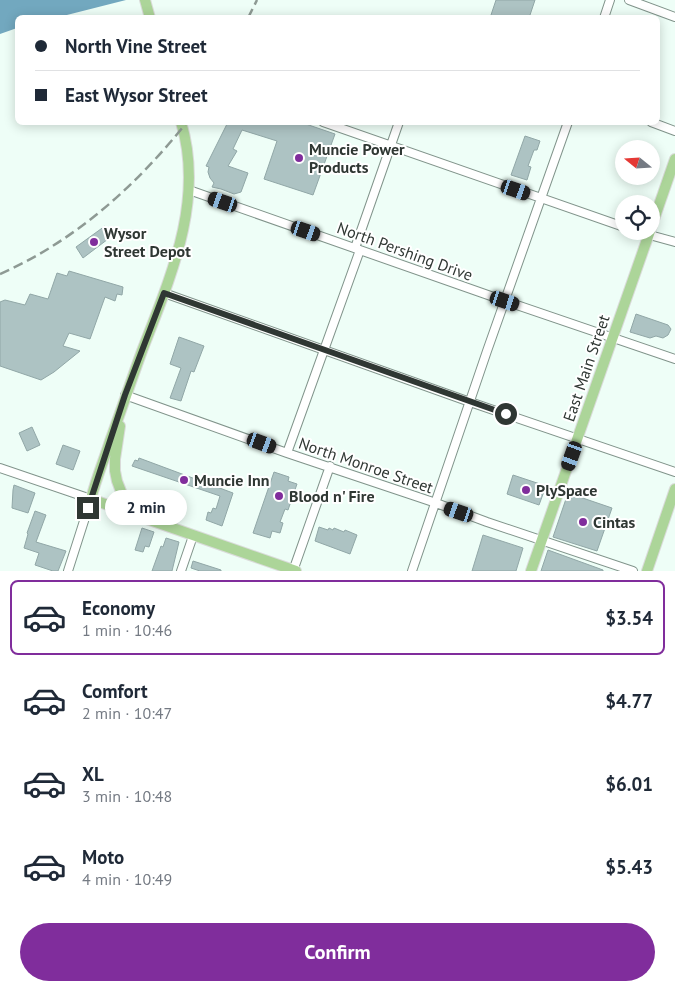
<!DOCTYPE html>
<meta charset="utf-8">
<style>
:root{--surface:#fff;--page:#f6f6f7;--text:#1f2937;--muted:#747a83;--line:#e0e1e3;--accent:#802d9c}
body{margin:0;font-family:"PT Sans",sans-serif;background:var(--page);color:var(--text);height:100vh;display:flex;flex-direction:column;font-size:19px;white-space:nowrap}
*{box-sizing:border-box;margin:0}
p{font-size:16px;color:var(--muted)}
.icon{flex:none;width:28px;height:28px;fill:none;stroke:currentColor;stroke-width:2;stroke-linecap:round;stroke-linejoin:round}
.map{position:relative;height:571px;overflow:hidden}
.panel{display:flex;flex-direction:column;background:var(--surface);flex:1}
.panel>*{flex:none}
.hud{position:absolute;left:15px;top:15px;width:645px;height:110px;border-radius:8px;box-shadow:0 2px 12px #0003;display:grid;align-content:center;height:110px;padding:0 20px;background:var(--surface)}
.needle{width:32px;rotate:288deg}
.controls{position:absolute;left:615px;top:140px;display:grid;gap:10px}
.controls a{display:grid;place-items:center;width:45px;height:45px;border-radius:50%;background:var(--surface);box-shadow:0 2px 12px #0003;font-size:25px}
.end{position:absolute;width:22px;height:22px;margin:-11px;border:6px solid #2f3733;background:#fff;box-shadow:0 0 0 2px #fff}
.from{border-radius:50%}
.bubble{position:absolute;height:35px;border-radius:18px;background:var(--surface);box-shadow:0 2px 12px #0003;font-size:16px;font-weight:600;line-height:35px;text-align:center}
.car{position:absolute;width:15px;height:30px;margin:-15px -8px;border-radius:6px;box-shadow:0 0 4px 1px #0007;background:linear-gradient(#222 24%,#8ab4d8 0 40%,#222 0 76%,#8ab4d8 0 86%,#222 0)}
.hud b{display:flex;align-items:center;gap:18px;height:48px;font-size:19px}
.hud b+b{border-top:1px solid var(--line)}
.hud i{width:12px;height:12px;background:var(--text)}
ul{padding:9px 0 0;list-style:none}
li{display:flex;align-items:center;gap:15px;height:75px;margin:0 10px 8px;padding:0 10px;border:2px solid transparent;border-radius:8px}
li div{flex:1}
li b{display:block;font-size:19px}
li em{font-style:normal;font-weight:600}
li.active{border-color:var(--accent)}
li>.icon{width:45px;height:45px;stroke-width:1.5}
.button{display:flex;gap:10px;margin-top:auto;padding:10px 20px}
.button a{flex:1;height:58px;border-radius:30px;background:var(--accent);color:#fff;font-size:20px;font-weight:600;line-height:58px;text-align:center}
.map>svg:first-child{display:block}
.water{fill:#72a8bf}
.building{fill:#adc3c3;stroke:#91a7a7}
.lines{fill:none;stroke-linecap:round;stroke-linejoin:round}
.minor-casing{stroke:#81948b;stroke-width:10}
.major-casing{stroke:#dadbda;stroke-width:12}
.minor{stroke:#fff;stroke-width:8}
.major{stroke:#acd599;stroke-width:10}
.rail{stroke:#8e9a94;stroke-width:2.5;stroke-dasharray:10 5;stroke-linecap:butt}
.route{stroke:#2f3733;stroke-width:6}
.poi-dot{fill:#802d9c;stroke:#fff;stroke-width:2}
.labels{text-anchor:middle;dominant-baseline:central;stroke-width:4;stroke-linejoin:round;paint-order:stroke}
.poi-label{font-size:16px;font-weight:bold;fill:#2f3733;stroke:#fff;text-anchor:start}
.street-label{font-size:16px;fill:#2f3733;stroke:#fff}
</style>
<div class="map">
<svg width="675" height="571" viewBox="0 0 675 571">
<rect width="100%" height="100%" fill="#eefef7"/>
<path class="water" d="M 0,0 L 126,0 L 59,17 L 18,18 L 17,28 L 0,34 Z"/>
<path class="building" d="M 496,0 L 535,0 L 529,18 L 490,18 Z
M 228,122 L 300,122 L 335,134 L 313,195 L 264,179 L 277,141 L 242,130 L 233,149 L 237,151 L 228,166 L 248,173 L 241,192 L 234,194 L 221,189 L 212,187 L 214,183 L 210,178 L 208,172 L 209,167 L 206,166 Z
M 525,136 L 540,141 L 537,150 L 534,150 L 528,166 L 531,167 L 527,180 L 511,175 Z
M 105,226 L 112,236 L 83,258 L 76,247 Z
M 69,271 L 123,287 L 122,295 L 117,294 L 115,301 L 105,297 L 90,339 L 69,333 L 63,346 L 80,351 L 54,372 L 41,380 L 0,366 L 0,302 L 5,300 L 25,305 L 30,294 L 48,299 L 57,273 L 67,276 Z
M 636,314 L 668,325 L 671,329 L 668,335 L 663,338 L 656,336 L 650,338 L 630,332 Z
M 179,337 L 204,346 L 194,372 L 191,371 L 181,401 L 170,398 L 181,368 L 170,364 Z
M 32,427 L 40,445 L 27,451 L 19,433 Z
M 63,445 L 80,451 L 73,470 L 56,464 Z
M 139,458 L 233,493 L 222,526 L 206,520 L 208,512 L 211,513 L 213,508 L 216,509 L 220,496 L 132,466 L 135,460 L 138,461 Z
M 274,472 L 289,477 L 288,481 L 297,484 L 288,510 L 285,509 L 280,522 L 283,523 L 280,533 L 272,531 L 270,538 L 253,533 Z
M 513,475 L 546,486 L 539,505 L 507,494 Z
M 14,485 L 35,493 L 28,513 L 12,508 L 13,490 Z
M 568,493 L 612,508 L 597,551 L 553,537 Z
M 35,511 L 46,515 L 36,542 L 66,551 L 58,571 L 53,571 L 35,565 L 39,553 L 24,548 L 28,534 L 27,533 Z
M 319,527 L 328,530 L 329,528 L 333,530 L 334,528 L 344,532 L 345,530 L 357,535 L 350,554 L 315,541 Z
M 142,528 L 154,532 L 149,547 L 145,546 L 143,552 L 135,550 Z
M 483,535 L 523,548 L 516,571 L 472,571 Z
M 166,538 L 179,542 L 172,571 L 152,571 L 161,546 L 163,547 Z
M 548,550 L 603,570 L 603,571 L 541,571 Z
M 193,561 L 221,570 L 221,571 L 200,571 L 191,568 Z"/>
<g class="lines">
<defs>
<path id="minor" d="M 629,0 L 675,17
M 604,18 L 610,0
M 323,122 L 624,227
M 651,122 L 675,131
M 189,190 L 505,301 L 675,359
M 635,231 L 675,242
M 355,248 L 399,122
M 164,293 L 470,402 L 675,472
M 125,395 L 287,453 L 436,503 L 487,522 L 633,571
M 287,453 L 360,250
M 0,468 L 91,499 L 68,571
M 181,571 L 193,536
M 293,571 L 330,466
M 412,571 L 487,351 L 568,122"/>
<path id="major" d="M 145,0 L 150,18
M 181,122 C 205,201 170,278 142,351 C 131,381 121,411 110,441 C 104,460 96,479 91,499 L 144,518 L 296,571
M 651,228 L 675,159
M 120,426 L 115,459 L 115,471 L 117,481 L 122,494 L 143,517
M 531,571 L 650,231
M 647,571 L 675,489"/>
</defs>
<use href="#minor" class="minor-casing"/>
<use href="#major" class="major-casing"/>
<use href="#minor" class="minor"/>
<use href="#major" class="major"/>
<path class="rail" d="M 248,18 L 257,0
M 0,274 C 75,241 136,186 187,122"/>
</g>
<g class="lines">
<path class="route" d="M 88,508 L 125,395 L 164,293 L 506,414"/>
</g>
<g class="poi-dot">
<circle cx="299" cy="158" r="5"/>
<circle cx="94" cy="242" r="5"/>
<circle cx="184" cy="480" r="5"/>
<circle cx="526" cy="490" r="5"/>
<circle cx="279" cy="496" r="5"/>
<circle cx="583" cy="522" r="5"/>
</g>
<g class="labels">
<g class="poi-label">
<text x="309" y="149">Muncie Power<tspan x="309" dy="18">Products</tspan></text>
<text x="104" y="233">Wysor<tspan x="104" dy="18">Street Depot</tspan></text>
<text x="194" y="480">Muncie Inn</text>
<text x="536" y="490">PlySpace</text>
<text x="289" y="496">Blood n' Fire</text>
<text x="593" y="522">Cintas</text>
</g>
<g class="street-label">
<text transform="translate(405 251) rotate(20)">North Pershing Drive</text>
<text transform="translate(586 368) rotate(-71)">East Main Street</text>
<text transform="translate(366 465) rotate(19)">North Monroe Street</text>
</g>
</g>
</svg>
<div class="controls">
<a><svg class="needle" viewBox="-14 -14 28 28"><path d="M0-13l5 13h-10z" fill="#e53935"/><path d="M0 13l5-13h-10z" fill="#747a83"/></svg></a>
<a><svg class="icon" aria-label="locate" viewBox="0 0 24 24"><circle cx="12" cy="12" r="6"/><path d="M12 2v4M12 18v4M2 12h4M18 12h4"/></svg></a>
</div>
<i class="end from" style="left:506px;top:414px"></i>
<i class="end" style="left:88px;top:508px"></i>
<div class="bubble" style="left:105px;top:490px;width:82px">2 min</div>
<i class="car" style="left:516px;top:190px;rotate:109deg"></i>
<i class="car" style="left:223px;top:202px;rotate:289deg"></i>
<i class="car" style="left:306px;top:231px;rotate:109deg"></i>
<i class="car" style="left:505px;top:301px;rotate:108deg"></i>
<i class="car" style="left:262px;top:443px;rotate:110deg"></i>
<i class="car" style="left:572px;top:456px;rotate:200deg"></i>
<i class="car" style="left:459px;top:512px;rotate:289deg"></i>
<div class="hud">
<b><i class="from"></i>North Vine Street</b>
<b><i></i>East Wysor Street</b>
</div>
</div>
<section class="panel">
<ul>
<li class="active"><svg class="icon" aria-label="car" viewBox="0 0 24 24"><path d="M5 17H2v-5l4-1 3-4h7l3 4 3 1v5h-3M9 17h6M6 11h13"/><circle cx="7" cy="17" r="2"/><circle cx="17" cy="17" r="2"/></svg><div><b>Economy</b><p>1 min · 10:46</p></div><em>$3.54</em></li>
<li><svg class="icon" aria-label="car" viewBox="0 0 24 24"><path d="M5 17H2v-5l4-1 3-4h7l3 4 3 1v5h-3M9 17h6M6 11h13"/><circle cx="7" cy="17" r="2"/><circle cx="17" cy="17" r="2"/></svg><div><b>Comfort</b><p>2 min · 10:47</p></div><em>$4.77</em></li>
<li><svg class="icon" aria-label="car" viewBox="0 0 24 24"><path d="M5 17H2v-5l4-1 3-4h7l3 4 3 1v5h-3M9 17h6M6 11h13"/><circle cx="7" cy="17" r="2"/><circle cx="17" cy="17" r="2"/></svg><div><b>XL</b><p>3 min · 10:48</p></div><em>$6.01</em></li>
<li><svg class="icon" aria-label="car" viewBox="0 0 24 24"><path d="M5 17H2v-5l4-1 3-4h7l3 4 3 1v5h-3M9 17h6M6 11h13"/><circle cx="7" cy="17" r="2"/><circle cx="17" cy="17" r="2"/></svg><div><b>Moto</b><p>4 min · 10:49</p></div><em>$5.43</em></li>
</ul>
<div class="button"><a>Confirm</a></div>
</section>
